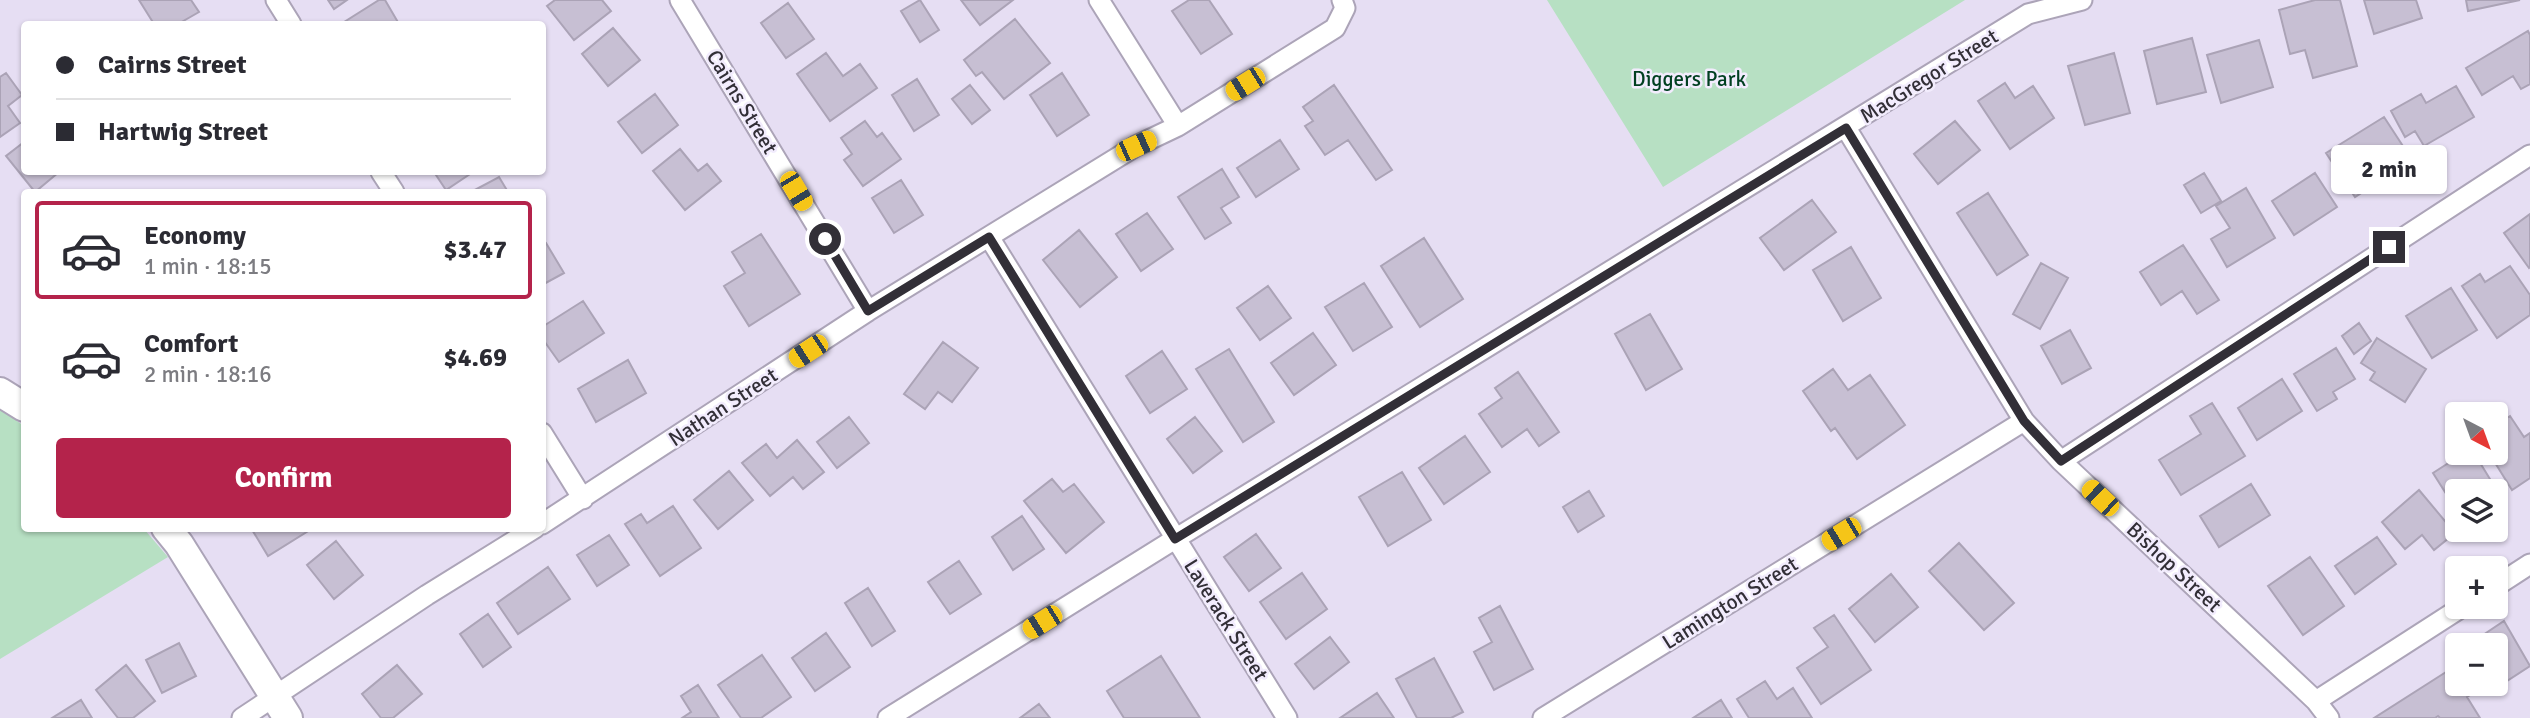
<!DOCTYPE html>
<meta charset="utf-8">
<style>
:root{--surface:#fff;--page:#f7f7f7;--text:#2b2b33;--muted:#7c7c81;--line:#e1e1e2;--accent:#b4234b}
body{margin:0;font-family:Signika,sans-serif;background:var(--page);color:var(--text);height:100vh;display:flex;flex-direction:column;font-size:26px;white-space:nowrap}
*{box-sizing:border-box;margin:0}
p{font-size:23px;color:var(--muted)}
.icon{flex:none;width:38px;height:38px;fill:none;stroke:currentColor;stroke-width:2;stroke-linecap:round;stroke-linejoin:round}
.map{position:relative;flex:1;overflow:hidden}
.panel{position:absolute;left:21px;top:189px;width:525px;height:343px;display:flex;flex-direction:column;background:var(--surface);border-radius:7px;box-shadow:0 2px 5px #0004}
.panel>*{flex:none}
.guide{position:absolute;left:21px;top:21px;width:525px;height:154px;border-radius:7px;box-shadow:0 2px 5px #0004;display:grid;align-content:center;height:154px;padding:0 35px;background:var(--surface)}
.needle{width:46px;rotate:139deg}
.fabs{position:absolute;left:2445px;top:402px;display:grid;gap:14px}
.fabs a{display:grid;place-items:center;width:63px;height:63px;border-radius:7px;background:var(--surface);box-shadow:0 2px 5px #0004;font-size:35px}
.end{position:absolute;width:32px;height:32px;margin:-16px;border:9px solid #322f37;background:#fff;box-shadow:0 0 0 4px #fff}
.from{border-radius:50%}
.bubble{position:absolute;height:49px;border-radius:7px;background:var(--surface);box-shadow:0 2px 5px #0004;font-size:23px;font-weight:700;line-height:49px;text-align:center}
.car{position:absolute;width:21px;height:42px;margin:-21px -10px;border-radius:9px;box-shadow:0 0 5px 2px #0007;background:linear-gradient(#f5c518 24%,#345 0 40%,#f5c518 0 76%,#345 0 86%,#f5c518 0)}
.guide b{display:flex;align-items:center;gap:24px;height:66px;font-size:26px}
.guide b+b{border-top:2px solid var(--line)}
.guide i{width:18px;height:18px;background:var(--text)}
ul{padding:12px 0 0;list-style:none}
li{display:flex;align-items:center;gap:21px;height:98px;margin:0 14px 10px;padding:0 21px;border:4px solid transparent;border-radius:7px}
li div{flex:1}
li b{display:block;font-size:26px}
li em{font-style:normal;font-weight:700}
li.selected{border-color:var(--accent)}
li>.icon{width:63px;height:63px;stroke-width:1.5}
.primary-button{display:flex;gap:14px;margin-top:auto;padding:14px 35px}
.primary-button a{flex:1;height:80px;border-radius:7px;background:var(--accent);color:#fff;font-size:28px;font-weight:700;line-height:80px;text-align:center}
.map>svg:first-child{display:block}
.green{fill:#b7e0c3}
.building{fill:#c7bfd3;stroke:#aba3b6;stroke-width:2}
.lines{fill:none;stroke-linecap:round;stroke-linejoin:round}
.street-casing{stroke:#aca4b8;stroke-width:23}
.secondary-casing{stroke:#aca4b8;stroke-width:32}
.street{stroke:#fff;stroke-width:19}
.secondary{stroke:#fff;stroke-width:28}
.route{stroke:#322f37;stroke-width:9}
.labels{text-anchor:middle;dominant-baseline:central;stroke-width:5;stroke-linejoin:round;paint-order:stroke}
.street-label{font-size:21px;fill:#322f37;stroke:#f2ecfd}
.park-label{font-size:21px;fill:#014021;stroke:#f2ecfd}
</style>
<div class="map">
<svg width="2530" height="718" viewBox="0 0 2530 718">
<rect width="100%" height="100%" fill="#e6def3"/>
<path class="green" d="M 1547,0 L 1965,0 L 1663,187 Z
M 0,409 L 24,426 L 24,528 L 144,529 L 168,557 L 0,659 Z"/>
<path class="building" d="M 139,0 L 191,0 L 199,12 L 178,24 L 154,24 Z
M 328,0 L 347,0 L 334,9 Z
M 379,0 L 385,0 L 399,24 L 341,24 Z
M 555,0 L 602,0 L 611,11 L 574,40 L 547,6 Z
M 920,0 L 939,30 L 920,42 L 901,11 Z
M 961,0 L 1013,0 L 980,25 Z
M 1189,0 L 1209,0 L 1232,34 L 1201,54 L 1172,11 Z
M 2315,0 L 2340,0 L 2357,66 L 2313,78 L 2305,50 L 2290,54 L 2279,10 Z
M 2364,0 L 2416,0 L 2422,18 L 2374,34 Z
M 2466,0 L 2520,0 L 2468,11 Z
M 788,3 L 814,39 L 786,58 L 761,23 Z
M 1015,19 L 1050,63 L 1004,99 L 982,72 L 976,76 L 964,60 Z
M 613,28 L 640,60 L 608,86 L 582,54 Z
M 2528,31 L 2530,35 L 2530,84 L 2521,89 L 2513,76 L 2482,95 L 2466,68 Z
M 2192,38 L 2206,92 L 2157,104 L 2144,51 Z
M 2259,40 L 2273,87 L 2221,103 L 2207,55 Z
M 826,53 L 843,76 L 860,64 L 877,88 L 830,121 L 797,74 Z
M 2114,53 L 2130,113 L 2085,125 L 2068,66 Z
M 6,73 L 22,95 L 8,106 L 20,123 L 0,137 L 0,77 Z
M 1062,73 L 1089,115 L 1057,136 L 1030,95 Z
M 917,79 L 939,115 L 914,131 L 892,95 Z
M 2005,83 L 2015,98 L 2033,86 L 2054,118 L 2010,149 L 1978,101 Z
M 970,85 L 990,110 L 972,124 L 952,99 Z
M 1334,85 L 1392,170 L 1376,180 L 1348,140 L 1325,155 L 1305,126 L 1313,121 L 1303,107 Z
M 2456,86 L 2474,117 L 2424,146 L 2415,131 L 2405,137 L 2391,111 L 2421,94 L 2426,103 Z
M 655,94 L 678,125 L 642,153 L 618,122 Z
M 2384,117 L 2412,160 L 2355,197 L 2326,153 Z
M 865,121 L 877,137 L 882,133 L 901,159 L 863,186 L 844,160 L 852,154 L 841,138 Z
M 1955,121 L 1980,150 L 1938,184 L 1914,154 Z
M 1280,140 L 1299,169 L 1256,197 L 1237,168 Z
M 24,142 L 24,172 L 59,172 L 35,192 L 6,156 Z
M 680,149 L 698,171 L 707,164 L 721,181 L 685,210 L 653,171 Z
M 1222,169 L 1239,197 L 1221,208 L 1231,223 L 1205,239 L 1178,197 Z
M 434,172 L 473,172 L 446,190 Z
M 2204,173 L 2221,201 L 2201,213 L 2184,185 Z
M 2315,173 L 2337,207 L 2294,235 L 2272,201 Z
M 499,177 L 508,192 L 471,192 Z
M 901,180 L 923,215 L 894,233 L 872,198 Z
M 2246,188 L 2275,238 L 2227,267 L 2211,239 L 2230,228 L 2216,206 Z
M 1988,193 L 2028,255 L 1997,275 L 1957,213 Z
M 1812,200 L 1836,232 L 1784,270 L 1760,238 Z
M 1147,213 L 1173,249 L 1141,271 L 1116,234 Z
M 2530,214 L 2530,267 L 2529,268 L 2504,233 Z
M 1079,230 L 1117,277 L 1080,307 L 1043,260 Z
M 761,234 L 800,294 L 749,326 L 724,286 L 745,273 L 732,252 Z
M 1424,238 L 1463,299 L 1420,327 L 1381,266 Z
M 546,243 L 564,273 L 542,285 L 542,245 Z
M 2183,245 L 2219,300 L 2197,314 L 2182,291 L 2161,305 L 2140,272 Z
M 1851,247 L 1881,298 L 1843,321 L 1813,270 Z
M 2041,263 L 2068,278 L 2040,329 L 2013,314 Z
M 2510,266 L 2530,295 L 2530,315 L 2497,338 L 2462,286 L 2480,274 L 2485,282 Z
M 1364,283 L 1392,327 L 1353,351 L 1325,307 Z
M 1268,286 L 1291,318 L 1260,340 L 1237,308 Z
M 2451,288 L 2477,330 L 2432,358 L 2406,316 Z
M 583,301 L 604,333 L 559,362 L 542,338 L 542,327 Z
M 1650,314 L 1682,369 L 1646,390 L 1615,334 Z
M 2359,323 L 2371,341 L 2354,354 L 2342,336 Z
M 2070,330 L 2091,368 L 2062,384 L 2041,346 Z
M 1313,333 L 1336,365 L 1294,395 L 1271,363 Z
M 2377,338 L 2426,369 L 2405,402 L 2370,380 L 2375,372 L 2361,363 Z
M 943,342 L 978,368 L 952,402 L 938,392 L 925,409 L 904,394 Z
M 2336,348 L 2355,379 L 2333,392 L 2337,399 L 2317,411 L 2294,374 Z
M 1229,349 L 1274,422 L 1243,442 L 1196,369 Z
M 1162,351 L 1187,389 L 1150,413 L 1126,376 Z
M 628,360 L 646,393 L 596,422 L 578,389 Z
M 1833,369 L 1848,390 L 1870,375 L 1905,425 L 1857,459 L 1835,428 L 1831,431 L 1803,391 Z
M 1518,372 L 1559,432 L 1539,446 L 1527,429 L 1502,447 L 1479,414 L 1502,398 L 1495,388 Z
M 2282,379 L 2302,411 L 2257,440 L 2238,408 Z
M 2212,403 L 2245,456 L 2181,495 L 2159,460 L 2201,434 L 2190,416 Z
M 2510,416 L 2524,437 L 2530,433 L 2530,478 L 2512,490 L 2489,453 L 2496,453 L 2496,425 Z
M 849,417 L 869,443 L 837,468 L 817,442 Z
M 1195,417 L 1222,451 L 1193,473 L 1167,439 Z
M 1465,436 L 1490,472 L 1444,504 L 1419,468 Z
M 797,440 L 824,472 L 803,489 L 793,477 L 770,496 L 742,463 L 766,444 L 777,458 Z
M 2464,453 L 2474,453 L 2501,497 L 2496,501 L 2496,492 L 2457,492 L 2457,511 L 2433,473 Z
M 729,471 L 753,500 L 718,529 L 694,500 Z
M 1402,472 L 1431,520 L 1388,546 L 1359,497 Z
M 1052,479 L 1063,492 L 1074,484 L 1104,522 L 1066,553 L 1024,501 Z
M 2251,484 L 2270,515 L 2219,547 L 2200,516 Z
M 2419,490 L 2455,533 L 2434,550 L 2422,535 L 2405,549 L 2382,522 Z
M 1589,491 L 1604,516 L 1578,532 L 1563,507 Z
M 673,506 L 701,548 L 660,576 L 625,524 L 641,514 L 647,523 Z
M 1022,516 L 1044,549 L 1013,570 L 992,537 Z
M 251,528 L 313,528 L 268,556 Z
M 1256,534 L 1281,568 L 1249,591 L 1224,557 Z
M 609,535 L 629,565 L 597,586 L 577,555 Z
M 2377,537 L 2396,564 L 2355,594 L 2335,566 Z
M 336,541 L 363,575 L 334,599 L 307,565 Z
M 1959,543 L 2014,603 L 1984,630 L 1929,571 Z
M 2310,557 L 2344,606 L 2303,635 L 2268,586 Z
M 959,561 L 981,594 L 950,614 L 928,582 Z
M 548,567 L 570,599 L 518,634 L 497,603 Z
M 1302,573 L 1327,609 L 1286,639 L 1260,602 Z
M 1891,574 L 1918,607 L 1875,642 L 1849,609 Z
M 868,588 L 895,631 L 872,646 L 845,603 Z
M 1500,606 L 1533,669 L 1494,690 L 1474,652 L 1492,642 L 1479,618 Z
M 488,614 L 511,647 L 483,667 L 460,634 Z
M 1834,615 L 1871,670 L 1821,704 L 1797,668 L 1828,647 L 1814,628 Z
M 2504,621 L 2530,666 L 2490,692 L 2485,684 L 2496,684 L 2496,646 L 2490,646 L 2483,635 Z
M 826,633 L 850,667 L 815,691 L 792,658 Z
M 1330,637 L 1349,662 L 1314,689 L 1295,664 Z
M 179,643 L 196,676 L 162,693 L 146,660 Z
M 762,655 L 791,697 L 761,718 L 741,718 L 718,685 Z
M 1161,656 L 1200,718 L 1124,718 L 1107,691 Z
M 1434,658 L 1463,712 L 1451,718 L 1417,718 L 1396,679 Z
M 126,665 L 155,701 L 133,718 L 118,718 L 96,690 Z
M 397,665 L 422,694 L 393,718 L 381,718 L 362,694 Z
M 2457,665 L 2457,684 L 2477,684 L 2480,689 L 2467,697 L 2480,718 L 2440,718 L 2438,716 L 2435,718 L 2374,718 Z
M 1765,681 L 1777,699 L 1793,688 L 1812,718 L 1749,718 L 1737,699 Z
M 698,685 L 719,718 L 682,718 L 691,712 L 681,696 Z
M 1377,693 L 1394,718 L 1340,718 Z
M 81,700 L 92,718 L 52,718 Z
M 1721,700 L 1732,718 L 1693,718 Z
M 1039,704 L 1050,718 L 1020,718 Z"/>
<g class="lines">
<defs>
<path id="street" d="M 276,0 L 291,24
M 680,0 L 868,311
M 1099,0 L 1178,126
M 1846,128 L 2024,421 L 2061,461 L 2316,701 L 2329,718
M 381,172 L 394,192
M 989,237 L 1287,718
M 542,433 L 583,499
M 2061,461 L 2530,155
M 542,524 L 868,311 L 1136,146 L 1178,126 L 1335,28 L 1345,8 L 1342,0
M 2496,586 L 2530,564
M 2316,701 L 2462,607
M 242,718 L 427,595 L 535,528
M 888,718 L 1175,539 L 2028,14 L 2082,0
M 1543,718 L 2024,421"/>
<path id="secondary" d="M 0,392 L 24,407
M 166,528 L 179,544 L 288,718"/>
</defs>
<use href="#street" class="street-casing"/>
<use href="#secondary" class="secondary-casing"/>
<use href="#street" class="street"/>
<use href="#secondary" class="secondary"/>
</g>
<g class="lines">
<path class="route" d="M 825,239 L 868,311 L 989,237 L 1175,539 L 1846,128 L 2024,421 L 2061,461 L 2389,247"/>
</g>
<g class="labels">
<g class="street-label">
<text transform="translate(1929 76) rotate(-32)">MacGregor Street</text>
<text transform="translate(742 102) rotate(59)">Cairns Street</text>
<text transform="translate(723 407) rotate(-33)">Nathan Street</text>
<text transform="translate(2174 567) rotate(43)">Bishop Street</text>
<text transform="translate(1730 603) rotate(-32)">Lamington Street</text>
<text transform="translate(1226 620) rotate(58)">Laverack Street</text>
</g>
<g class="park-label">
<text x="1689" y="79">Diggers Park</text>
</g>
</g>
</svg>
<div class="fabs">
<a><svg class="needle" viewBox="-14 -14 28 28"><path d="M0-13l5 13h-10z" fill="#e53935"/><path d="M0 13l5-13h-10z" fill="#7c7c81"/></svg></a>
<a><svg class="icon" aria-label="layers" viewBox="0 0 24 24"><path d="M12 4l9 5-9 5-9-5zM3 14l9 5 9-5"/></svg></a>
<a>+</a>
<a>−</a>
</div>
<i class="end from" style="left:825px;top:239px"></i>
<i class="end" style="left:2389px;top:247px"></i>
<div class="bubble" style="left:2331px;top:145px;width:116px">2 min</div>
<i class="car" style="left:1245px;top:84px;rotate:238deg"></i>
<i class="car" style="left:1136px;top:146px;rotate:66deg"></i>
<i class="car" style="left:796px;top:191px;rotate:149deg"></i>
<i class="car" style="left:808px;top:351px;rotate:237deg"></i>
<i class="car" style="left:2100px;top:498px;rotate:313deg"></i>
<i class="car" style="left:1841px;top:534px;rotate:239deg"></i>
<i class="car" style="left:1042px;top:622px;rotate:238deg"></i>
<div class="guide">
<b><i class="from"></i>Cairns Street</b>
<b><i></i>Hartwig Street</b>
</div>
<section class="panel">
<ul>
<li class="selected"><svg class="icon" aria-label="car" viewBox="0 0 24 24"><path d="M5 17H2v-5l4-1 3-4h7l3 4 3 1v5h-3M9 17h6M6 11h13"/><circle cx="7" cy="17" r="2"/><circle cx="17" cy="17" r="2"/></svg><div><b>Economy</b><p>1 min · 18:15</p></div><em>$3.47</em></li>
<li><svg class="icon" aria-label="car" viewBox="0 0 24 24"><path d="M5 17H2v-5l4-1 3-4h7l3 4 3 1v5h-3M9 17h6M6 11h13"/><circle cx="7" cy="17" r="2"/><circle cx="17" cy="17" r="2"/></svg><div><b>Comfort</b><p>2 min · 18:16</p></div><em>$4.69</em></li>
</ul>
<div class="primary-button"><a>Confirm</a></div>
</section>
</div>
